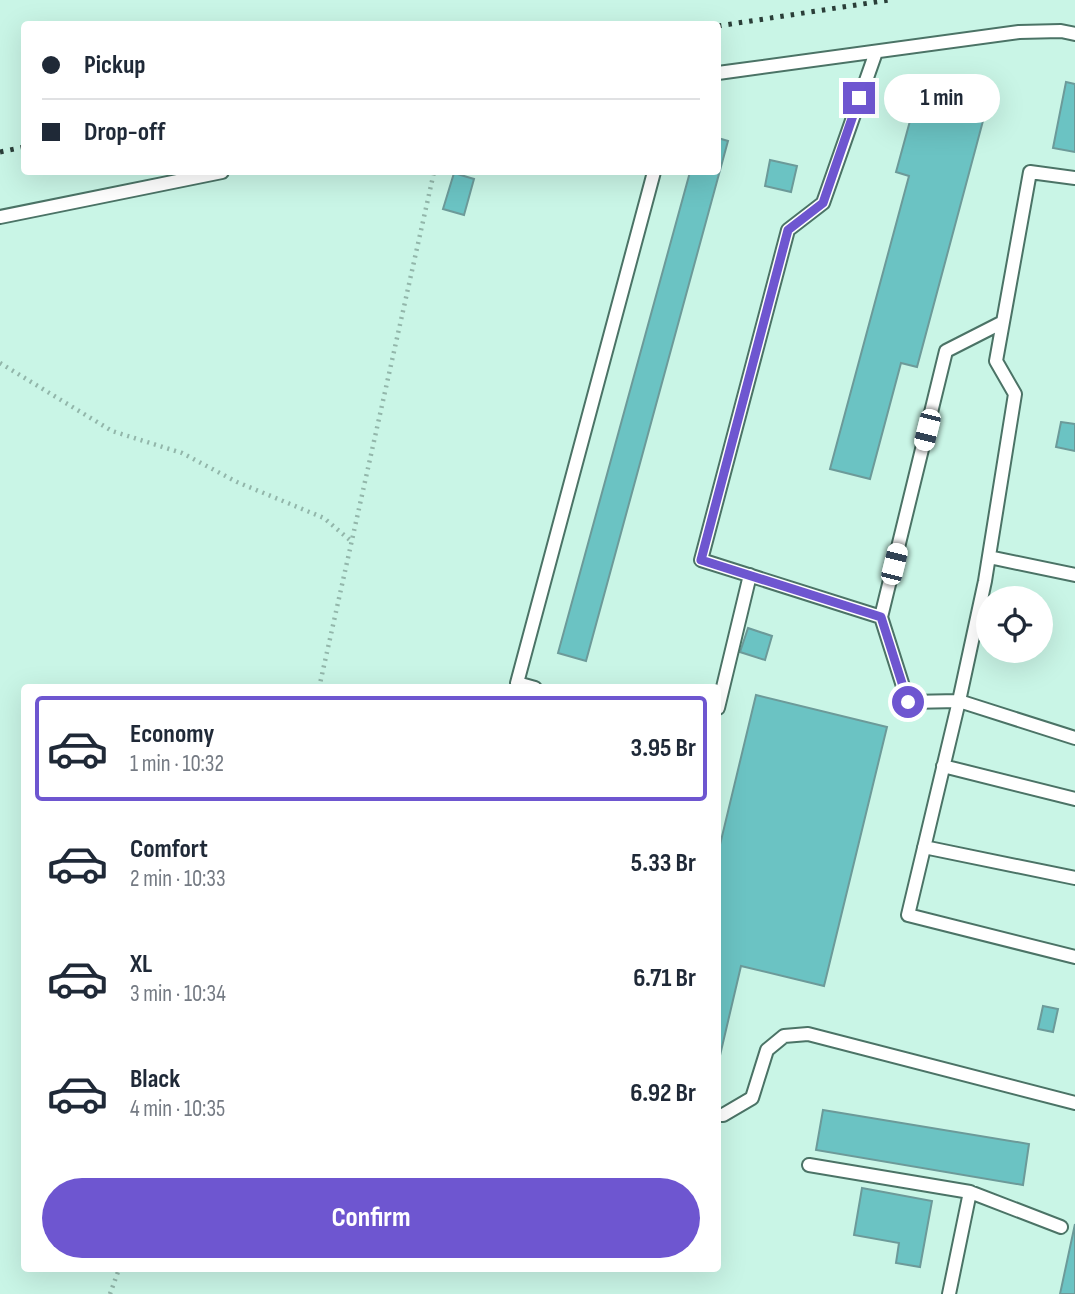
<!DOCTYPE html>
<meta charset="utf-8">
<style>
:root{--surface:#fff;--page:#f2f2f3;--text:#1f2937;--muted:#747a83;--line:#e0e1e3;--accent:#6e56d0}
body{margin:0;font-family:"Sofia Sans Condensed",sans-serif;background:var(--page);color:var(--text);height:100vh;display:flex;flex-direction:column;font-size:26px;white-space:nowrap}
*{box-sizing:border-box;margin:0}
p{font-size:23px;color:var(--muted)}
.icon{flex:none;width:38px;height:38px;fill:none;stroke:currentColor;stroke-width:2;stroke-linecap:round;stroke-linejoin:round}
.map{position:relative;flex:1;overflow:hidden}
.details{position:absolute;left:21px;top:684px;width:700px;height:588px;display:flex;flex-direction:column;background:var(--surface);border-radius:7px;box-shadow:0 7px 28px #0002}
.details>*{flex:none}
.hud{position:absolute;left:21px;top:21px;width:700px;height:154px;border-radius:7px;box-shadow:0 7px 28px #0002;display:grid;align-content:center;height:154px;padding:0 21px;background:var(--surface)}
.controls{position:absolute;left:976px;top:586px;display:grid;gap:14px}
.controls a{display:grid;place-items:center;width:77px;height:77px;border-radius:50%;background:var(--surface);box-shadow:0 7px 28px #0002;font-size:35px}
.end{position:absolute;width:32px;height:32px;margin:-16px;border:9px solid #6e56d0;background:#fff;box-shadow:0 0 0 4px #fff}
.from{border-radius:50%}
.bubble{position:absolute;height:49px;border-radius:24px;background:var(--surface);box-shadow:0 7px 28px #0002;font-size:23px;font-weight:700;line-height:49px;text-align:center}
.car{position:absolute;width:21px;height:42px;margin:-21px -10px;border-radius:9px;box-shadow:0 0 5px 2px #0007;background:linear-gradient(#fff 24%,#345 0 40%,#fff 0 76%,#345 0 86%,#fff 0)}
.hud b{display:flex;align-items:center;gap:24px;height:66px;font-size:26px}
.hud b+b{border-top:2px solid var(--line)}
.hud i{width:18px;height:18px;background:var(--text)}
ul{padding:12px 0 0;list-style:none}
li{display:flex;align-items:center;gap:21px;height:105px;margin:0 14px 10px;padding:0 7px;border:4px solid transparent;border-radius:7px}
li div{flex:1}
li b{display:block;font-size:26px}
li em{font-style:normal;font-weight:700}
li.on{border-color:var(--accent)}
li>.icon{width:63px;height:63px;stroke-width:1.5}
.action{display:flex;gap:14px;margin-top:auto;padding:14px 21px}
.action a{flex:1;height:80px;border-radius:42px;background:var(--accent);color:#fff;font-size:28px;font-weight:700;line-height:80px;text-align:center}
.map>svg:first-child{display:block}
.building{fill:#6bc3c3;stroke:#6c9a99;stroke-width:2}
.lines{fill:none;stroke-linecap:round;stroke-linejoin:round}
.service-casing{stroke:#4b7366;stroke-width:16}
.path{stroke:#92b6aa;stroke-width:4.5;stroke-dasharray:2 5;stroke-linecap:butt}
.service{stroke:#fff;stroke-width:12}
.rail{stroke:#2a3e38;stroke-width:5;stroke-dasharray:3.5 7;stroke-linecap:butt}
.route{stroke:#6e56d0;stroke-width:9}
</style>
<div class="map">
<svg width="1075" height="1294" viewBox="0 0 1075 1294">
<rect width="100%" height="100%" fill="#c9f5e6"/>
<path class="building" d="M 951,80 L 991,91 L 917,367 L 901,363 L 870,479 L 830,469 L 909,176 L 896,172 L 913,110 L 941,117 Z
M 1066,82 L 1075,84 L 1075,152 L 1053,148 Z
M 718,138 L 728,141 L 586,661 L 558,653 L 690,172 L 718,172 Z
M 770,160 L 797,166 L 791,192 L 765,186 Z
M 454,173 L 474,179 L 464,215 L 443,209 Z
M 1061,422 L 1075,424 L 1075,451 L 1056,447 Z
M 748,628 L 772,636 L 765,660 L 740,652 Z
M 756,695 L 887,727 L 824,986 L 741,966 L 718,1064 L 718,853 Z
M 1043,1006 L 1058,1009 L 1053,1032 L 1038,1029 Z
M 823,1110 L 1029,1144 L 1023,1185 L 816,1150 Z
M 862,1188 L 932,1201 L 920,1267 L 896,1263 L 899,1243 L 854,1235 Z
M 1075,1224 L 1075,1294 L 1060,1294 Z"/>
<g class="lines">
<defs>
<path id="service" d="M 876,52 L 823,203 L 788,230 L 701,560 L 881,617
M 718,73 L 1019,32 L 1061,31 L 1075,34
M 1075,178 L 1030,172 L 996,361 L 1015,394 L 985,581 L 959,701 L 1075,738
M 0,217 L 222,172
M 1003,322 L 946,351 L 881,617 L 908,702 L 959,701 L 908,915 L 1075,957
M 989,557 L 1075,575
M 535,688 L 517,683 L 654,172
M 718,708 L 750,575
M 943,766 L 1075,799
M 924,847 L 1075,878
M 718,1115 L 723,1115 L 752,1098 L 767,1050 L 784,1036 L 808,1034 L 1075,1103
M 809,1165 L 970,1192 L 949,1294
M 970,1192 L 1061,1227"/>
</defs>
<use href="#service" class="service-casing"/>
<path class="path" d="M 0,363 L 112,431 L 182,453 L 237,482 L 324,518 L 351,541
M 319,688 L 434,172
M 110,1294 L 119,1269"/>
<use href="#service" class="service"/>
<path class="rail" d="M 718,26 L 889,0
M 0,152 L 24,147"/>
</g>
<g class="lines">
<path class="route" d="M 859,98 L 823,203 L 788,230 L 701,560 L 881,617 L 908,702"/>
</g>
</svg>
<div class="controls">
<a><svg class="icon" aria-label="locate" viewBox="0 0 24 24"><circle cx="12" cy="12" r="6"/><path d="M12 2v4M12 18v4M2 12h4M18 12h4"/></svg></a>
</div>
<i class="end from" style="left:908px;top:702px"></i>
<i class="end" style="left:859px;top:98px"></i>
<div class="bubble" style="left:884px;top:74px;width:116px">1 min</div>
<i class="car" style="left:927px;top:430px;rotate:194deg"></i>
<i class="car" style="left:894px;top:564px;rotate:14deg"></i>
<div class="hud">
<b><i class="from"></i>Pickup</b>
<b><i></i>Drop-off</b>
</div>
<section class="details">
<ul>
<li class="on"><svg class="icon" aria-label="car" viewBox="0 0 24 24"><path d="M5 17H2v-5l4-1 3-4h7l3 4 3 1v5h-3M9 17h6M6 11h13"/><circle cx="7" cy="17" r="2"/><circle cx="17" cy="17" r="2"/></svg><div><b>Economy</b><p>1 min · 10:32</p></div><em>3.95 Br</em></li>
<li><svg class="icon" aria-label="car" viewBox="0 0 24 24"><path d="M5 17H2v-5l4-1 3-4h7l3 4 3 1v5h-3M9 17h6M6 11h13"/><circle cx="7" cy="17" r="2"/><circle cx="17" cy="17" r="2"/></svg><div><b>Comfort</b><p>2 min · 10:33</p></div><em>5.33 Br</em></li>
<li><svg class="icon" aria-label="car" viewBox="0 0 24 24"><path d="M5 17H2v-5l4-1 3-4h7l3 4 3 1v5h-3M9 17h6M6 11h13"/><circle cx="7" cy="17" r="2"/><circle cx="17" cy="17" r="2"/></svg><div><b>XL</b><p>3 min · 10:34</p></div><em>6.71 Br</em></li>
<li><svg class="icon" aria-label="car" viewBox="0 0 24 24"><path d="M5 17H2v-5l4-1 3-4h7l3 4 3 1v5h-3M9 17h6M6 11h13"/><circle cx="7" cy="17" r="2"/><circle cx="17" cy="17" r="2"/></svg><div><b>Black</b><p>4 min · 10:35</p></div><em>6.92 Br</em></li>
</ul>
<div class="action"><a>Confirm</a></div>
</section>
</div>
